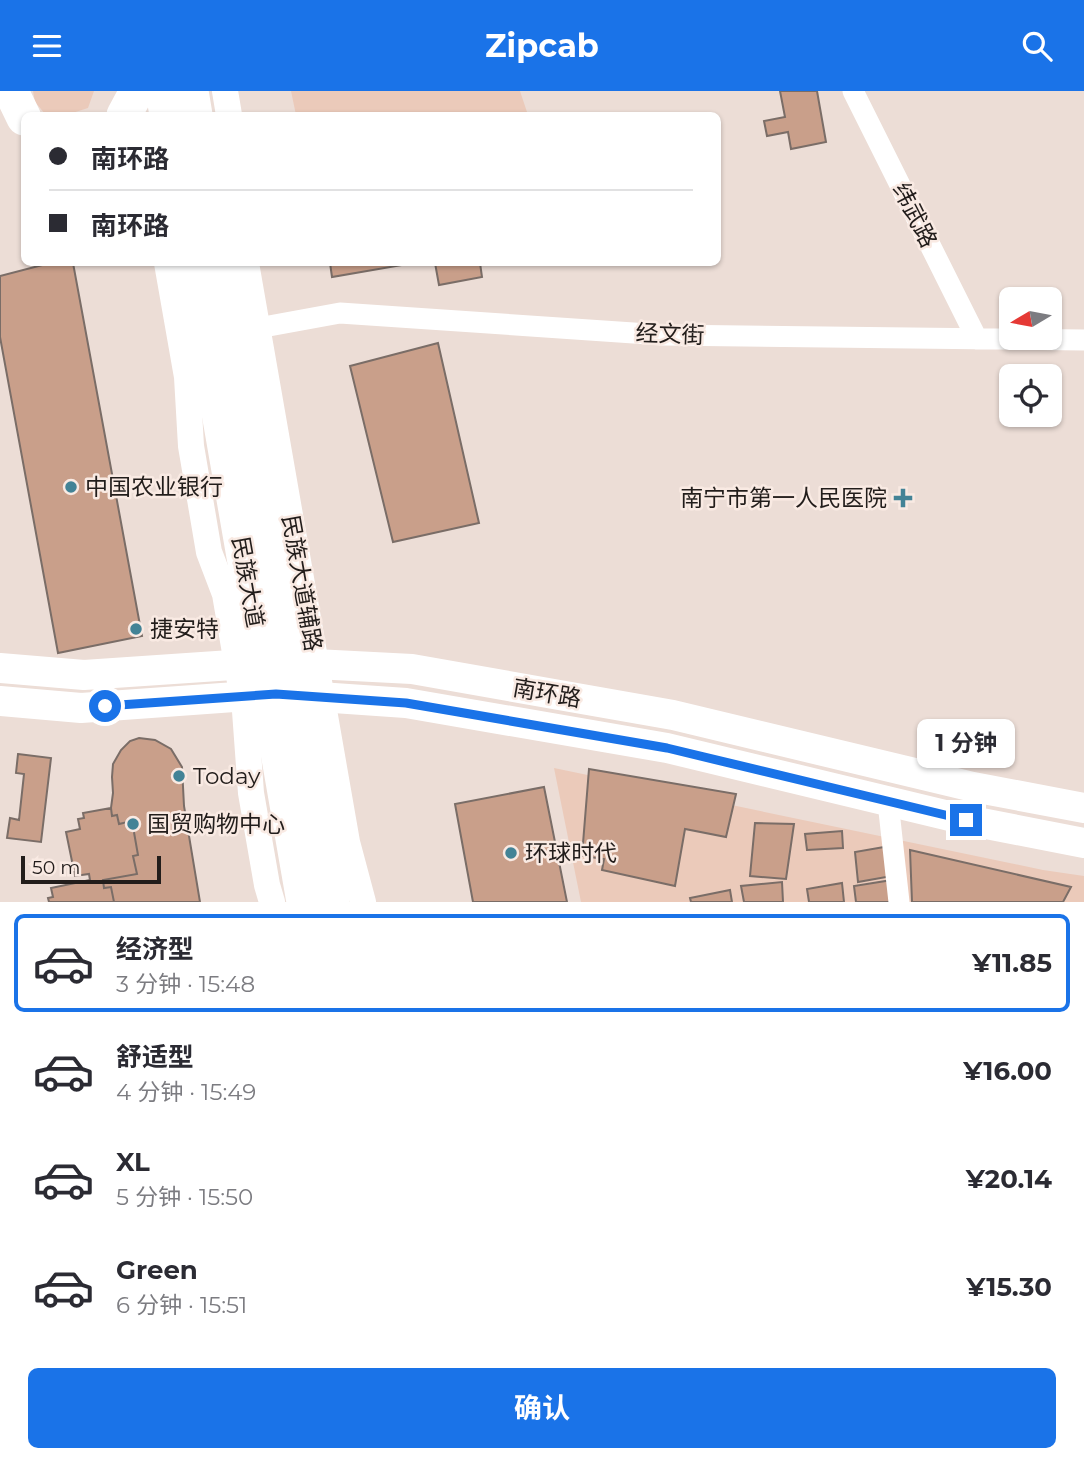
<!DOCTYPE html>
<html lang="zh">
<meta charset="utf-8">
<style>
:root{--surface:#fff;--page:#f2f2f3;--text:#2b2b33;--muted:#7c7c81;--line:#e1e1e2;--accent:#1a73e8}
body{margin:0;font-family:Montserrat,"Noto Sans SC",sans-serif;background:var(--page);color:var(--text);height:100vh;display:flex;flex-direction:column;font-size:26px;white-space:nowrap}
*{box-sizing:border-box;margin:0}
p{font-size:23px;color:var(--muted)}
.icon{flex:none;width:38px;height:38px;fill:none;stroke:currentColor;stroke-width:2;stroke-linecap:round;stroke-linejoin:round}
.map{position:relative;height:811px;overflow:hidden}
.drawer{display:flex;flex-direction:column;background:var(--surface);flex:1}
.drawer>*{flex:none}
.top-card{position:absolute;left:21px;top:21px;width:700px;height:154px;border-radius:10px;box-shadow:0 2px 5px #0004;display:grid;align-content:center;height:154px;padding:0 28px;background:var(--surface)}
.needle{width:46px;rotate:260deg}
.tools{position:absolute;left:999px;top:196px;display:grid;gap:14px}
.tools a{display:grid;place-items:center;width:63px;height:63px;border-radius:10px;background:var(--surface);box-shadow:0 2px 5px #0004;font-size:35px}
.scale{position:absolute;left:21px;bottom:18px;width:140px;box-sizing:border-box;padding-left:7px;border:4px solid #221d1b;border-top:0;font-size:19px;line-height:24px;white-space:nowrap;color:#221d1b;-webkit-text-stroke:5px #f9eae3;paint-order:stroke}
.end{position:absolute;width:32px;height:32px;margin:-16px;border:9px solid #1a73e8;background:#fff;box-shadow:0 0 0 4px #fff}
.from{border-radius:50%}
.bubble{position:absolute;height:49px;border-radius:10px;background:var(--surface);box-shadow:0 2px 5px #0004;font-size:23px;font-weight:700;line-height:49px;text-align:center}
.top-card b{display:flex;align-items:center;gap:24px;height:66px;font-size:26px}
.top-card b+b{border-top:2px solid var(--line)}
.top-card i{width:18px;height:18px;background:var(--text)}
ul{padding:12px 0 0;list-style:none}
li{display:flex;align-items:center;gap:21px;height:98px;margin:0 14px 10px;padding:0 14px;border:4px solid transparent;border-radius:10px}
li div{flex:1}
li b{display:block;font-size:26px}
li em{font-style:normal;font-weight:700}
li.current{border-color:var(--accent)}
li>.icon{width:63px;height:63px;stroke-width:1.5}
.button{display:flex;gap:14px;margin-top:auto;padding:14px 28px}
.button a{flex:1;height:80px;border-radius:10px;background:var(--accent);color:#fff;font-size:28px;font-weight:700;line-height:80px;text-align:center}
header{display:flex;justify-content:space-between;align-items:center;height:91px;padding:0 28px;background:var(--accent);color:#fff;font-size:32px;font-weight:700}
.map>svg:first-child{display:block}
.green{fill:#ebcaba}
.building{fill:#c99f8a;stroke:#7a6d67;stroke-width:2}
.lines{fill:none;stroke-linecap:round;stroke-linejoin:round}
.minor{stroke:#fff;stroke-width:21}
.tertiary{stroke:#fff;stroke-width:26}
.secondary{stroke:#fff;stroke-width:30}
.trunk{stroke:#fff;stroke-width:35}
.route{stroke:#1a73e8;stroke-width:9}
.poi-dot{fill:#438396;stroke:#f9eae3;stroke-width:2.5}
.labels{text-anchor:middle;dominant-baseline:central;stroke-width:5;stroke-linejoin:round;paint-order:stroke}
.street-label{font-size:23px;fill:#221d1b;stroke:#f9eae3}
.poi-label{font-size:23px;fill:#221d1b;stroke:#f9eae3;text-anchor:start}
</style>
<header><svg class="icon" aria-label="menu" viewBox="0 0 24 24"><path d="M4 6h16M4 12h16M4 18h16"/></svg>Zipcab<svg class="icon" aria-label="search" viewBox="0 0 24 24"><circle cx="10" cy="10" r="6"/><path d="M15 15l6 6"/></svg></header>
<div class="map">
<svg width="1084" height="811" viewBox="0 0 1084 811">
<rect width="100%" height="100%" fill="#ecddd6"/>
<path class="green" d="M 33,0 L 94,0 L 88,17 L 66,24 L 46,24 L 35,11 Z
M 291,0 L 520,0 L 528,24 L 296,24 Z
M 554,677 L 1043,779 L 1084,785 L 1084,811 L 581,811 Z"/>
<path class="building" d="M 780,0 L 817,0 L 826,51 L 791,58 L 788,41 L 767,45 L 764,30 L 785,26 Z
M 50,172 L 73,172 L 142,545 L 58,562 L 0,246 L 0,185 Z
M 330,172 L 408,172 L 408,173 L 332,186 Z
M 435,172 L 480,172 L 482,186 L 439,194 Z
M 438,252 L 479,432 L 393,451 L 350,275 Z
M 139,647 L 155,649 L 171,658 L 182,676 L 184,715 L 200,811 L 49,811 L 48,807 L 53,806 L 51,797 L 90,789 L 89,783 L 75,785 L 66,741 L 80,738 L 78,728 L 84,727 L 83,722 L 111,717 L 113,702 L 112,686 L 113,673 L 121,659 L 130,650 Z
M 18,663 L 51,667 L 41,751 L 7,747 L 10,727 L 19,729 L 24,683 L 16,682 Z
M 589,678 L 736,703 L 726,746 L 685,738 L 675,795 L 602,779 L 604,768 L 582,765 Z
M 544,696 L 567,811 L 473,811 L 455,713 Z
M 111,717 L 112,725 L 117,724 L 119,733 L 132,730 L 138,764 L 133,765 L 137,783 L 103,789 L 104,797 L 111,796 L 114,811 L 49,811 L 48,807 L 53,806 L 51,797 L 90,789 L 89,783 L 75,785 L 66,741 L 80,738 L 78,728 L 84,727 L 83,722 Z
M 755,732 L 794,733 L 786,788 L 750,785 Z
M 842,740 L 843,757 L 807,759 L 805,743 Z
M 890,755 L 892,785 L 858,791 L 855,761 Z
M 910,759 L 1071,796 L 1063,811 L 912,811 Z
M 892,789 L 895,811 L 856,811 L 854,795 Z
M 782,791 L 783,811 L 744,811 L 741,795 Z
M 842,792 L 844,811 L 809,811 L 807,798 Z
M 730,799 L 732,811 L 691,811 L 690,807 Z"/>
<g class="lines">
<path class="minor" d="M 853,0 L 977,248
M 258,237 L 340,222 L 663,244 L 1084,249
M 888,711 L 899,811"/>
<path class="tertiary" d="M 225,0 L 229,24
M 167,172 L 187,286 L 191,355 L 209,461 L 225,503 L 245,620 L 251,702 L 267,794 L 272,811
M 246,172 L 347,751 L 363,811"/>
<path class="secondary" d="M 0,577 L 84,584 L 276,571 L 412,578 L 673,624 L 973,696 L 1084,717
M 0,610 L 81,617 L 276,603 L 406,612 L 667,657 L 966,729 L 1084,752"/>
<path class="trunk" d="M 11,0 L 24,27
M 163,0 L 167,24
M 191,0 L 195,24
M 124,24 L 137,0
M 193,172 L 304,811
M 221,172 L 332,811"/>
</g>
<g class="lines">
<path class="route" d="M 105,615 L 276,603 L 406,612 L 667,657 L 966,729"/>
</g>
<g class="poi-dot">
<circle cx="71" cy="396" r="7"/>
<path d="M899.5 396.5h7v7h7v7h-7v7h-7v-7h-7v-7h7z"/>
<circle cx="136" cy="538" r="7"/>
<circle cx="179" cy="685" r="7"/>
<circle cx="133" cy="733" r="7"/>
<circle cx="511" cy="762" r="7"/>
</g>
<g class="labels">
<g class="street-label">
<text transform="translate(915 124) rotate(63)">纬武路</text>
<text transform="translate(670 243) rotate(2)">经文街</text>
<text transform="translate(248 491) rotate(80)">民族大道</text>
<text transform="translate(302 492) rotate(80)">民族大道辅路</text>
<text transform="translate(547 602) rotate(10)">南环路</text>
</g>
<g class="poi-label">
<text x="85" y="396">中国农业银行</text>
<text x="887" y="407" text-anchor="end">南宁市第一人民医院</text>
<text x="150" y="538">捷安特</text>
<text x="193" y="685">Today</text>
<text x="147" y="733">国贸购物中心</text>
<text x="525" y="762">环球时代</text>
</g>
</g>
</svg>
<div class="tools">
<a><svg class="needle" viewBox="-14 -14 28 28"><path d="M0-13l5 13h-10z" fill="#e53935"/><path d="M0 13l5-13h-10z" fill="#7c7c81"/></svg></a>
<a><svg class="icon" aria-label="locate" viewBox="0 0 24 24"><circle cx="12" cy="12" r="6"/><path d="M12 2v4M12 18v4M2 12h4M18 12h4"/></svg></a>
</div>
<div class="scale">50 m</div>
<i class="end from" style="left:105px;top:615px"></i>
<i class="end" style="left:966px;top:729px"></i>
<div class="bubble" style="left:917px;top:628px;width:98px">1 分钟</div>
<div class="top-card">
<b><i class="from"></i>南环路</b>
<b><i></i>南环路</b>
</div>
</div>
<section class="drawer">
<ul>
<li class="current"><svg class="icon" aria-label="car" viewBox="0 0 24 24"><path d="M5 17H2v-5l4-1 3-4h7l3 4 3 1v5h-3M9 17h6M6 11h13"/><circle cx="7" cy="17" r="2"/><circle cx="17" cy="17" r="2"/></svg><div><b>经济型</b><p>3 分钟 · 15:48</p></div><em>¥11.85</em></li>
<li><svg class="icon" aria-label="car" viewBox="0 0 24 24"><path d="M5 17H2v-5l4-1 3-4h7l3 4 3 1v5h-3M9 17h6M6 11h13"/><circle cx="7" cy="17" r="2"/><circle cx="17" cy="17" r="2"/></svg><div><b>舒适型</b><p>4 分钟 · 15:49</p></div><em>¥16.00</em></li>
<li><svg class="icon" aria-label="car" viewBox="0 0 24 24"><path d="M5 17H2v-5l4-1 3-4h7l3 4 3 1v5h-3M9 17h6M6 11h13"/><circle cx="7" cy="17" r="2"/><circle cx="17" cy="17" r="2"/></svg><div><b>XL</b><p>5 分钟 · 15:50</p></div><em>¥20.14</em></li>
<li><svg class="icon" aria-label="car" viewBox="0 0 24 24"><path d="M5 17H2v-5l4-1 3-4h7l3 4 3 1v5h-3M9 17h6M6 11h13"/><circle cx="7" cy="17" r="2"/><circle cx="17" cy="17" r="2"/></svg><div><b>Green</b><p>6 分钟 · 15:51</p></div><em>¥15.30</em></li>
</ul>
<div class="button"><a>确认</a></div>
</section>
